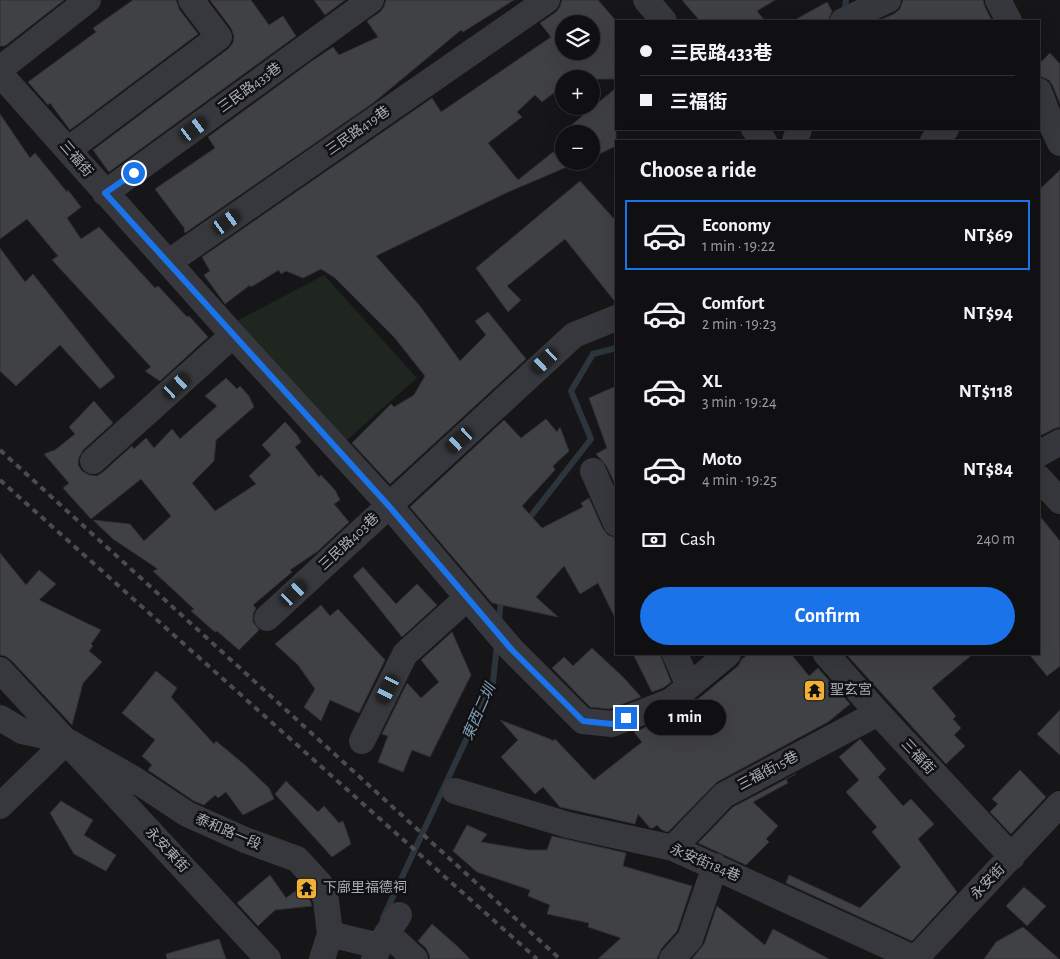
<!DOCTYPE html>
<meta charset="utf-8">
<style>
:root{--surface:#101012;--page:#1e1e20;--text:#f1f3f6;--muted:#9c9d9f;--line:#303032;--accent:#1a73e8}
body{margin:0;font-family:"Alegreya Sans","Noto Sans TC",sans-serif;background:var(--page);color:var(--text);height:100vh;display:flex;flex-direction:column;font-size:19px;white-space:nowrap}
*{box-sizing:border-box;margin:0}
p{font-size:16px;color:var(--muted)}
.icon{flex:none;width:28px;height:28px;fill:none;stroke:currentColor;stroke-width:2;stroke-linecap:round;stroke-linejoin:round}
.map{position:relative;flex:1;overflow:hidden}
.drawer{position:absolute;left:615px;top:140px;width:425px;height:515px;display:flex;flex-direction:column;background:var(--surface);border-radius:0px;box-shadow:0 5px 20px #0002,0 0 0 1px var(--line)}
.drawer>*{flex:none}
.top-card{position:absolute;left:615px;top:20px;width:425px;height:110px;border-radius:0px;box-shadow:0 5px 20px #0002,0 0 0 1px var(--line);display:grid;align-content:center;height:110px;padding:0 25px;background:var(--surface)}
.controls{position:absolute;left:555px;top:15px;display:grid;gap:10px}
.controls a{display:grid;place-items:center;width:45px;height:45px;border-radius:50%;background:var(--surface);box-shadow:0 5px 20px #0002,0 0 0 1px var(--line);font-size:25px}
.end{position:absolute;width:22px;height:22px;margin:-11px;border:6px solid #1a73e8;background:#fff;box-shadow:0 0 0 2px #fff}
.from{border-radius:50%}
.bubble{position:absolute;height:35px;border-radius:18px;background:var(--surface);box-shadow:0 5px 20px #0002,0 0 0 1px var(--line);font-size:16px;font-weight:600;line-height:35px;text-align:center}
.car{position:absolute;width:15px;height:30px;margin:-15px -8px;border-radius:6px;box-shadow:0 0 4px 1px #0007;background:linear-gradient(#222 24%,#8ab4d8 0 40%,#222 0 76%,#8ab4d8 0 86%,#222 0)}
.top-card b{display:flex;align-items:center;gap:18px;height:48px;font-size:19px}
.top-card b+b{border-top:1px solid var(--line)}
.top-card i{width:12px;height:12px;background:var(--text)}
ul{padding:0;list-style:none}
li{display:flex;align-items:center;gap:15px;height:70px;margin:0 10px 8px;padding:0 15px;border:2px solid transparent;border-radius:0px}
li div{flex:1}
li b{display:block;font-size:19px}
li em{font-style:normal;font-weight:600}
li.selected{border-color:var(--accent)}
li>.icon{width:45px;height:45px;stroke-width:1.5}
h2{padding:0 25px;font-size:22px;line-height:60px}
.pay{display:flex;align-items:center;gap:12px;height:55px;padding:0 25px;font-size:19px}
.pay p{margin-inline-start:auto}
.button{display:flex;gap:10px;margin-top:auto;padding:10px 25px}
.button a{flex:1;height:58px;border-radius:30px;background:var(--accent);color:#fff;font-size:20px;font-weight:600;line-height:58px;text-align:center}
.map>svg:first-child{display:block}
.green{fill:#1e261f}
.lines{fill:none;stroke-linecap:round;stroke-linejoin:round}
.stream{stroke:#2c353c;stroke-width:6}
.building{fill:#404145;stroke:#303034;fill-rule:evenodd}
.minor{stroke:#37383d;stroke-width:26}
.rail{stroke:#4a4c52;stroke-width:4;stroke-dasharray:6 5;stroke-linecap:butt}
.route{stroke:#1a73e8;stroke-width:6}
.labels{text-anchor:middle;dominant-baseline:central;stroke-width:5;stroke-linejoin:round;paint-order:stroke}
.street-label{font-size:14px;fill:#a8adb8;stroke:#111113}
.poi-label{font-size:14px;fill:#a8adb8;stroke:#111113;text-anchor:start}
.water-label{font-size:15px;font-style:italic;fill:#7f9bb3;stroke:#111113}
</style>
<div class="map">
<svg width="1060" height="959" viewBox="0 0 1060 959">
<rect width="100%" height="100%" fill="#161618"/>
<path class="green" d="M 324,275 L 417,378 L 341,445 L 231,324 Z"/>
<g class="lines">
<path class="stream" d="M 844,14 L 846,0
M 529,523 L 531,516 L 591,439 L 571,391 L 593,354 L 616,348
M 499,623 L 501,598
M 383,918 L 493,682 L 497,645"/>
</g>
<path class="building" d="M 0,0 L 64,0 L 5,46 L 0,46 Z
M 133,0 L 176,0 L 179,9 L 198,34 L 70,130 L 50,103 L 48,105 L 28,82 L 96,32 L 93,28 Z
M 210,0 L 251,0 L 269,25 L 283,16 L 296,36 L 109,172 L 93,150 L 228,49 L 233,43 L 234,36 L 231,28 Z
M 314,0 L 345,0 L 325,15 Z
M 386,0 L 514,0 L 463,32 L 461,30 L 373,103 L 185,233 L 184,230 L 185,229 L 155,189 L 215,148 L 208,137 L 312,61 L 333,47 L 339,55 L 378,37 L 367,21 L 380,12 L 384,7 Z
M 562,0 L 598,0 L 616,21 L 616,79 L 564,79 L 564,85 L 542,102 L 535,95 L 517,112 L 522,117 L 488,143 L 518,180 L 553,152 L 567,167 L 508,192 L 376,256 L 420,306 L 460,361 L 486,335 L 475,321 L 488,312 L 526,359 L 390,484 L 352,443 L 391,404 L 394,407 L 414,395 L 425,376 L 394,337 L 335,278 L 321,269 L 303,278 L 286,271 L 281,274 L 279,270 L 251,287 L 250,285 L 225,304 L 204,275 L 210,271 L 202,257 L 432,98 L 441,112 L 551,37 L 540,23 L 556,12 L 560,7 ZM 564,24 L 591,24 L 591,51 L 564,51 Z
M 682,0 L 775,0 L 757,11 L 765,21 L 700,21 Z
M 903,0 L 983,0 L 985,7 L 992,21 L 878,21 L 894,14 L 900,9 Z
M 827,2 L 832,11 L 828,21 L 793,21 Z
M 1050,53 L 1060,64 L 1060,104 L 1053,86 L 1049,80 L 1039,76 L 1039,64 Z
M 616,88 L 616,146 L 597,155 L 591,149 L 591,134 L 575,134 L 569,127 Z
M 0,114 L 30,158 L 35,153 L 67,192 L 68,190 L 81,207 L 67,218 L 81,239 L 99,227 L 155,288 L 158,286 L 187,317 L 189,316 L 208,337 L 160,381 L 145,371 L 151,367 L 52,260 L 58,256 L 27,219 L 0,239 Z
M 1060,170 L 1060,427 L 1053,429 L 1042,435 L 1039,433 L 1039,190 Z
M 580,181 L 616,221 L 616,303 L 565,239 L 507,286 L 521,300 L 508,312 L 476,268 Z
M 0,248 L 25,282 L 33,274 L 115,377 L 100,389 L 60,345 L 16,386 L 0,371 Z
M 226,378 L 237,389 L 240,386 L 249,396 L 254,407 L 216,440 L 214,461 L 192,483 L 215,511 L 256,484 L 249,476 L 271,455 L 262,445 L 285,422 L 297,435 L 301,442 L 295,447 L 319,477 L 321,475 L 335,490 L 340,500 L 334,504 L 349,522 L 318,551 L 290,570 L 292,572 L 253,605 L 256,608 L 253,614 L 253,622 L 259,630 L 239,650 L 217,631 L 215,632 L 191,611 L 194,609 L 153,571 L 158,569 L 113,539 L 93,520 L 130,524 L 144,541 L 171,516 L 141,479 L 91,519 L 63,488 L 69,483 L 44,454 L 55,450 L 75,434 L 69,427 L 94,401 L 113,423 L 83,450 L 79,457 L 78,465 L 82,471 L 89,475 L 97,476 L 103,472 L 132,446 L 134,449 L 146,438 L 154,448 L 172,429 L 180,439 L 217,406 L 205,396 Z
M 616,386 L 616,486 L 606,465 L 596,454 L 607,448 L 589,398 Z
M 546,419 L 557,432 L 560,427 L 569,451 L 553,466 L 555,470 L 522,506 L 542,528 L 583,507 L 581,503 L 589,498 L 603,529 L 608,535 L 616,538 L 616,620 L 598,583 L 580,594 L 564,566 L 536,597 L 558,617 L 492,603 L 410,507 L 504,420 L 521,438 Z
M 1039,515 L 1060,541 L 1060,666 L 1047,676 L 1029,654 L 1039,654 Z
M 0,553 L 26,585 L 39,570 L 56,584 L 39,600 L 101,630 L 91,644 L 93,646 L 89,651 L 102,662 L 83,683 L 72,725 L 11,660 L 5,656 L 0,655 Z
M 363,567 L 396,604 L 417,584 L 437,605 L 402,637 L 353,576 Z
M 321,605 L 330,616 L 338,609 L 385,660 L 359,713 L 330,700 L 321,721 L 304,707 L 315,689 L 298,665 L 275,644 Z
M 452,632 L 471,675 L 430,757 L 412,750 L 403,772 L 378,762 L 388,736 L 382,734 L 407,683 L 421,698 L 439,682 L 421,660 Z
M 592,648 L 623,677 L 641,697 L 610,709 L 590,707 L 552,668 L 564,657 L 573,666 Z
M 633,654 L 660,654 L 671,682 L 663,688 L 652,692 Z
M 749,654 L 791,654 L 809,676 L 818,668 L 850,704 L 828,722 L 717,782 L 668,832 L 662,830 L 657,825 L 653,828 L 650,828 L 638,814 L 635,824 L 560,807 L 543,787 L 535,794 L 501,757 L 518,740 L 500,720 L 550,739 L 553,741 L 555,739 L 594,780 L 642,742 L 634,732 L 662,721 L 668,727 L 665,719 L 681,713 L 738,666 L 742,659 Z
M 846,654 L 973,654 L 932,688 L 956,716 L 953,719 L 961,728 L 954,735 L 965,746 L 946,764 Z
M 156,671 L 177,688 L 171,697 L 214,744 L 216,741 L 245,765 L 269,788 L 274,799 L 243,815 L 226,792 L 218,798 L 215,795 L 204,805 L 194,801 L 148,770 L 152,765 L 142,756 L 155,740 L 122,713 Z
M 1060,710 L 1060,755 L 1037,734 Z
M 860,739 L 886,769 L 878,777 L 903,806 L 911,799 L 934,824 L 918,839 L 957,892 L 912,941 L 786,883 L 789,875 L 860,908 L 901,867 L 872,832 L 877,827 L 846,792 L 859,780 L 839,757 Z
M 1020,770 L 1046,797 L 1011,834 L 990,812 L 998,804 L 992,799 Z
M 796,774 L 786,779 L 788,783 L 753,802 L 778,826 L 766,839 L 769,842 L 746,865 L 698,843 L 733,807 Z
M 286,781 L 318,812 L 324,806 L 339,823 L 343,821 L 351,844 L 332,857 L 275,794 Z
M 61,801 L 93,820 L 84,835 L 116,855 L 106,871 L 74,854 L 50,813 Z
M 467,825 L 487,834 L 481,842 L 529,850 L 547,850 L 552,836 L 626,853 L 623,866 L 692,886 L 677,931 L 661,949 L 657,959 L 598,959 L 621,938 L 588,927 L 589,923 L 547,914 L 550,905 L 528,896 L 530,890 L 477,872 L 453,851 Z
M 270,875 L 286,898 L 302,886 L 307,892 L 312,906 L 275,910 L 258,926 L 237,903 Z
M 1024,887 L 1046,906 L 1027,926 L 1006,906 Z
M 717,906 L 765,945 L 773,929 L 829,959 L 692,959 L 704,944 Z
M 432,924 L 456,945 L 470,959 L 430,959 L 429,954 L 426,948 L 418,941 Z
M 1023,927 L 1059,959 L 984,959 L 996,942 Z
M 219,939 L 226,959 L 167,959 L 166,954 Z"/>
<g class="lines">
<path class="minor" d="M 646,0 L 664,21
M 998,0 L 1009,21
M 843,21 L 888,0
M 0,69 L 88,0
M 0,74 L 233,335 L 389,505 L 512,650 L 583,721 L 612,724 L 671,701 L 728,654
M 1039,91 L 1053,128 L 1060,143
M 754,129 L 764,141
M 795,141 L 799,129
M 933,141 L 946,129
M 68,150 L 219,37 L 191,0
M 105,193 L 371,0
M 169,262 L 547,0
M 1039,454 L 1060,442
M 93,461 L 233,335
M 593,471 L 616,523
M 1039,478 L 1060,501
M 267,618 L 574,335 L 616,318
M 675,654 L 689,686
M 826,654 L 878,713 L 1012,857
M 0,670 L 268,959
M 0,718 L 22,731 L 67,741 L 134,779 L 187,814 L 245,840 L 297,859 L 320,884 L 326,900 L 330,934 L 322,959
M 362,741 L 405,654 L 467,598
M 455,791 L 568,825 L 673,848 L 916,959
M 0,806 L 67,741
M 673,848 L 724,795 L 878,713
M 387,933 L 415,959
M 330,934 L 379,946
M 374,959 L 379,946 L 399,915
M 672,959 L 690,939 L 715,866
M 915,959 L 1060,804"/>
<path class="rail" d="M 0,450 L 560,959
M 0,480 L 537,959"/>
</g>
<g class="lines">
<path class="route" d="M 134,173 L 105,193 L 388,505 L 512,650 L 583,721 L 612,724 L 626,718"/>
</g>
<defs>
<symbol id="temple-square" viewBox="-11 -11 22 22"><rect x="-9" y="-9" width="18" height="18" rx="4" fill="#f2b134" stroke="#111113"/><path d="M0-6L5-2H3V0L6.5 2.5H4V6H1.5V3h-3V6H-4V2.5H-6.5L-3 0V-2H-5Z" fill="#111"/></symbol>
</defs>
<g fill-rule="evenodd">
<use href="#temple-square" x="802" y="678" width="25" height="25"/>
<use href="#temple-square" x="294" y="876" width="25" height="25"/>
</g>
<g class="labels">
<g class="street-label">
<text transform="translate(250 88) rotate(-36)">三民路433巷</text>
<text transform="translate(358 131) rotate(-35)">三民路419巷</text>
<text transform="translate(76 159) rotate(49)">三福街</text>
<text transform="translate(349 542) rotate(-43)">三民路403巷</text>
<text transform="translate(918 757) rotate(47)">三福街</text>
<text transform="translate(768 771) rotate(-28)">三福街15巷</text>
<text transform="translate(228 832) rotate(23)">泰和路一段</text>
<text transform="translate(167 850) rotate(47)">永安東街</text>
<text transform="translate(705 863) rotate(23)">永安街184巷</text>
<text transform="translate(988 882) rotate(-46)">永安街</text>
</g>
<g class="poi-label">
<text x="830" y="690">聖玄宮</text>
<text x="323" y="888">下廍里福德祠</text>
</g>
<g class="water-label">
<text transform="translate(479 712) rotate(-66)">東西二圳</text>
</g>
</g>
</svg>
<div class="controls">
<a><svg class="icon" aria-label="layers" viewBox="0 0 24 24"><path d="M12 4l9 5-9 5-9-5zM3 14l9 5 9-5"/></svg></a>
<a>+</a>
<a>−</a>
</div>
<i class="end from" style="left:134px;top:173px"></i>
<i class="end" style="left:626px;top:718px"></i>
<div class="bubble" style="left:644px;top:700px;width:82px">1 min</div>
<i class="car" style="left:194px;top:129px;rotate:54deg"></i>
<i class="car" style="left:227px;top:222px;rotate:55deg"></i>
<i class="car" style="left:545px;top:361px;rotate:227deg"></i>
<i class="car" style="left:177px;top:386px;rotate:48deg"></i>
<i class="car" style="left:460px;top:440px;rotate:228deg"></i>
<i class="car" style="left:294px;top:593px;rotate:47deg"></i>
<i class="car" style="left:388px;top:689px;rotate:207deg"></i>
<div class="top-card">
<b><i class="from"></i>三民路433巷</b>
<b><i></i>三福街</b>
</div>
<section class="drawer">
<h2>Choose a ride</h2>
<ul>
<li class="selected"><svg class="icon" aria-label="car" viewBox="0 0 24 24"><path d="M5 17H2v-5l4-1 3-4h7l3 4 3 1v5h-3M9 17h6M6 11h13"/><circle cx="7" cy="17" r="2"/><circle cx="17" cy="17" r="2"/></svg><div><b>Economy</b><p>1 min · 19:22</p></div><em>NT$69</em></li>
<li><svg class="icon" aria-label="car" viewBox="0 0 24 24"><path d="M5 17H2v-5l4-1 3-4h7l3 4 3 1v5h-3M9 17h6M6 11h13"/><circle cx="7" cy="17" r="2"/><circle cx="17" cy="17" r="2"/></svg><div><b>Comfort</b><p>2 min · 19:23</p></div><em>NT$94</em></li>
<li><svg class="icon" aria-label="car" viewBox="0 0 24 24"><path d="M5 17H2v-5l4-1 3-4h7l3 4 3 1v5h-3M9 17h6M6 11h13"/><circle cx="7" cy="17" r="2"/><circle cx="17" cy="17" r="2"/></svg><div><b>XL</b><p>3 min · 19:24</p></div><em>NT$118</em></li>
<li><svg class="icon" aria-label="car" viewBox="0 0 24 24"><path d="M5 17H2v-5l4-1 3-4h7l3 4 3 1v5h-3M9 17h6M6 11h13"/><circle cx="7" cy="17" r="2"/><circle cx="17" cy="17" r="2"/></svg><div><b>Moto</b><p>4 min · 19:25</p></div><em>NT$84</em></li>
</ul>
<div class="pay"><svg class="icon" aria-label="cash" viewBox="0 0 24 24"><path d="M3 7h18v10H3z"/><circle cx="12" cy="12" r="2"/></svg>Cash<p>240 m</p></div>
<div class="button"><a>Confirm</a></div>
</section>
</div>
